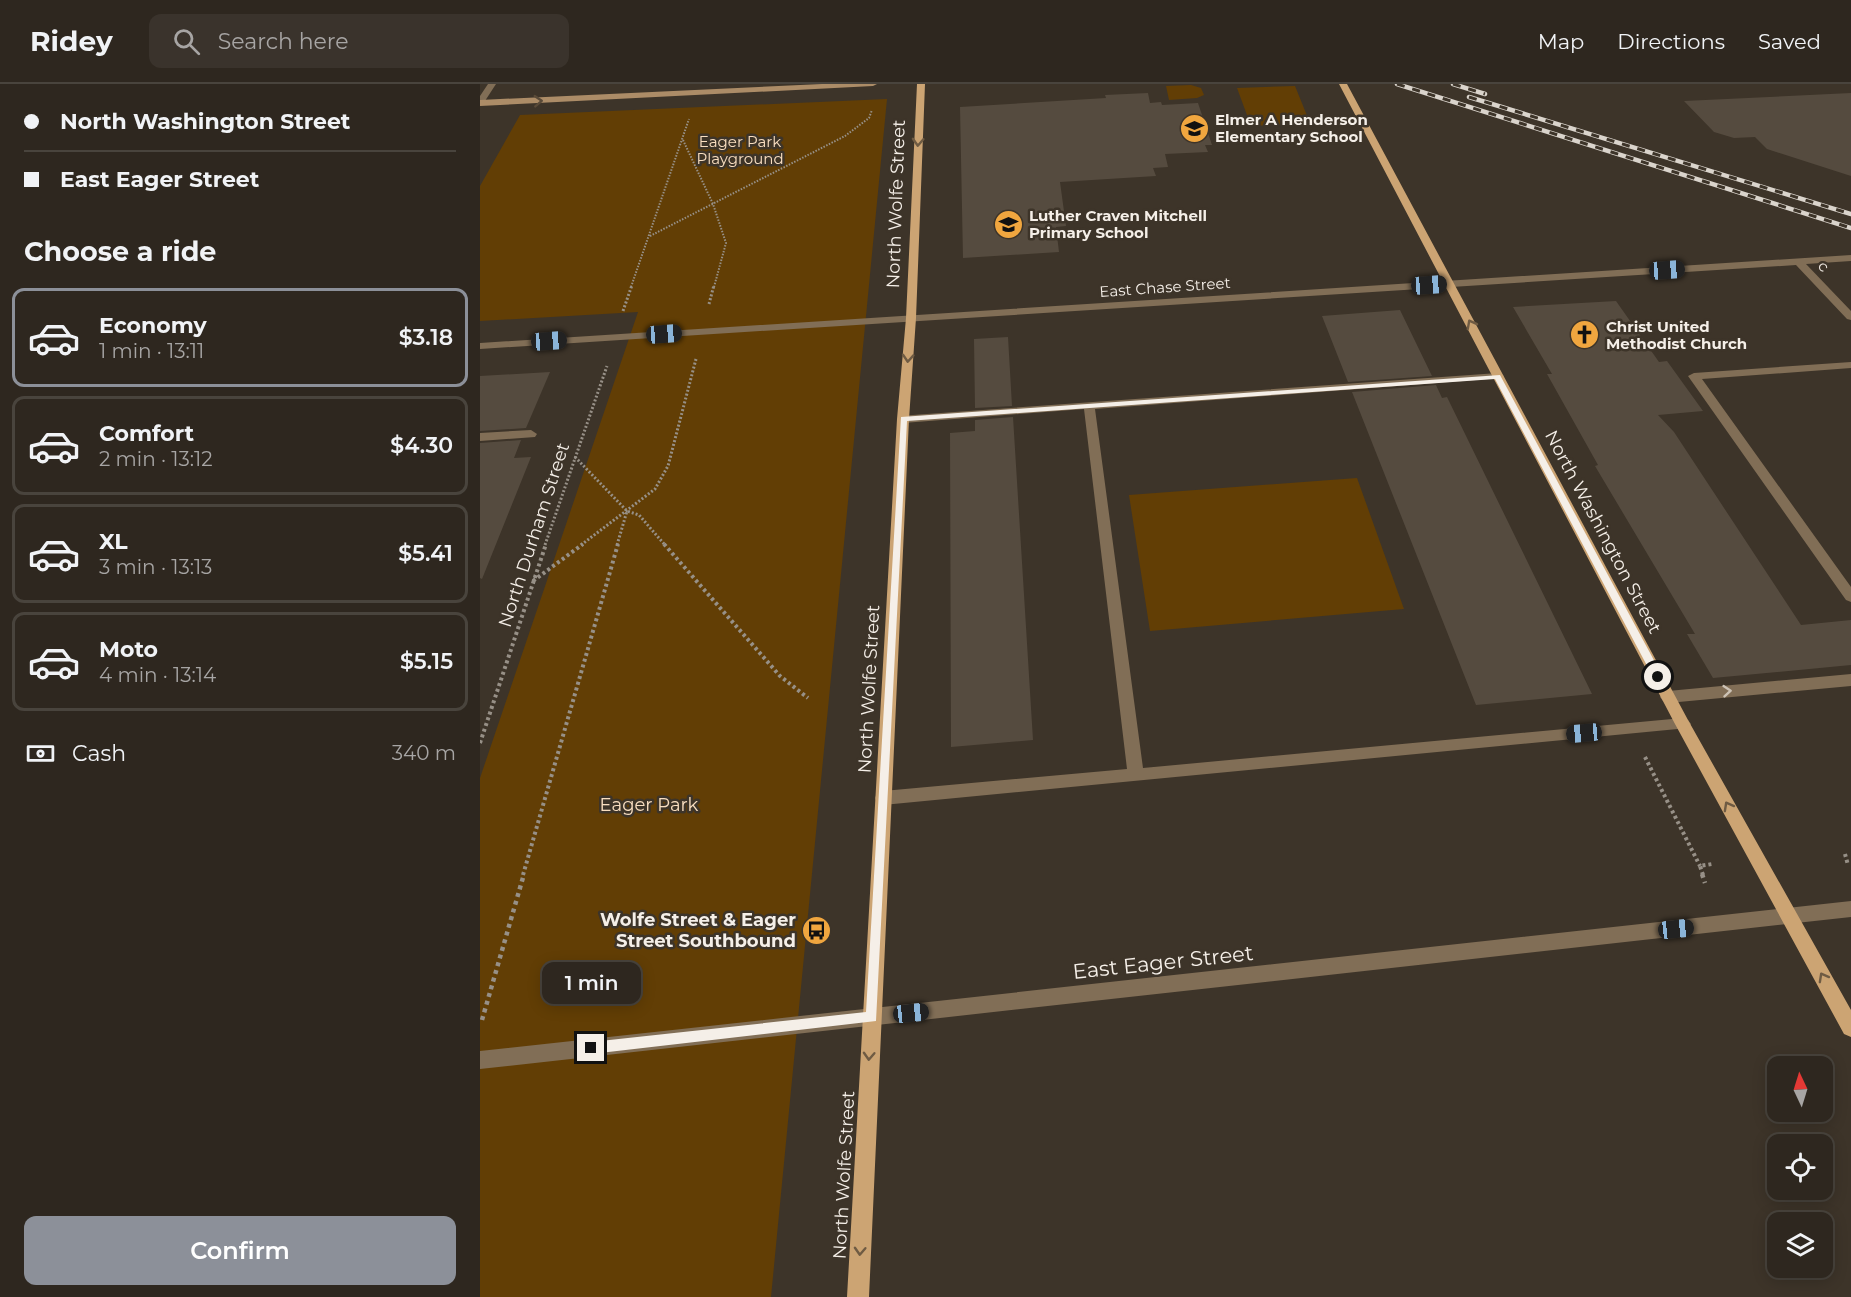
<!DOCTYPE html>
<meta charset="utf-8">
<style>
:root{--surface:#2e271f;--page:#3a332c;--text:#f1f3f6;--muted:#a7a5a4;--line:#49443d;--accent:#8c9099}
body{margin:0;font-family:Montserrat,sans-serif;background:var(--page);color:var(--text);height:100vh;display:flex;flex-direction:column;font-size:22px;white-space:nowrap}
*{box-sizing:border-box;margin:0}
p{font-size:20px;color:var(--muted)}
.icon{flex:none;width:33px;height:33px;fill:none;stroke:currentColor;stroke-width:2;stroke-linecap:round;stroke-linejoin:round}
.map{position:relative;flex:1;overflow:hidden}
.panel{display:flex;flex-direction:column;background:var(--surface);width:480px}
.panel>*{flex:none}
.hud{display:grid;align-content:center;height:132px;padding:0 24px;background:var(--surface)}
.needle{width:39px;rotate:356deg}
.buttons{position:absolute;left:1287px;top:972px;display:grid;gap:12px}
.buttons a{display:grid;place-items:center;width:66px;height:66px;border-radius:12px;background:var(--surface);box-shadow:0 3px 15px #0003,0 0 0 2px var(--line);font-size:30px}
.end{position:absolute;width:27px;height:27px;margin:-14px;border:8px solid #f5efe8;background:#111;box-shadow:0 0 0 3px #111}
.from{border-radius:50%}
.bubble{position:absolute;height:42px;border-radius:12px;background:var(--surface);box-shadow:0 3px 15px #0003,0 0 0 2px var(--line);font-size:20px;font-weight:600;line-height:42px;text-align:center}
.car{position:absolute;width:18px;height:36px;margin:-18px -9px;border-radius:8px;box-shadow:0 0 4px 2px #0007;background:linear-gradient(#222 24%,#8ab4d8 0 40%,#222 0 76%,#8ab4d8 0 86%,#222 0)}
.hud b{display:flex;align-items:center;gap:21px;height:57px;font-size:22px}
.hud b+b{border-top:2px solid var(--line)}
.hud i{width:15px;height:15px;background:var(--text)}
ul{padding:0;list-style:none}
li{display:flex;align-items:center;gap:18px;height:99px;margin:0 12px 9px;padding:0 12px;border:3px solid var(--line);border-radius:12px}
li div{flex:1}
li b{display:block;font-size:22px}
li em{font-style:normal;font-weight:600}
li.selected{border-color:var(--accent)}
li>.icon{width:54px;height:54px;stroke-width:1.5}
h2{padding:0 24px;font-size:27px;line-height:72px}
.pay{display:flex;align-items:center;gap:15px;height:66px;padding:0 24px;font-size:22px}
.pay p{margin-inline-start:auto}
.primary-button{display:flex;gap:12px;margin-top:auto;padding:12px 24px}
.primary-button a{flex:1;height:69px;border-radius:12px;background:var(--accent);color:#fff;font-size:24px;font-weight:600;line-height:69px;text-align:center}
header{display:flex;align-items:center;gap:36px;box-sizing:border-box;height:84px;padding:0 30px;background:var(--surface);border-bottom:2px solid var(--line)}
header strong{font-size:28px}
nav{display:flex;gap:33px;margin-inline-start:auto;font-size:21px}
.search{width:420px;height:54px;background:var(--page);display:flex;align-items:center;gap:15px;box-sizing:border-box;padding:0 21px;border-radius:12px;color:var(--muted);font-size:22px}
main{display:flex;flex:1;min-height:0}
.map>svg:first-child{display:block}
.green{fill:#623e05}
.building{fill:#554b3f}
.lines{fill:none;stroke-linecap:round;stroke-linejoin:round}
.path-far3{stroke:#979087;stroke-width:2;stroke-dasharray:1.5 1.5;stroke-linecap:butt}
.path-far2{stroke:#979087;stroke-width:3;stroke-dasharray:2 2;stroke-linecap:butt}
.path-far1{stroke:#979087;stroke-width:4;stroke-dasharray:3 3;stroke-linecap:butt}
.path{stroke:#979087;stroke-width:4.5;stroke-dasharray:4 4;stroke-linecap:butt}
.lane{fill:#816e56;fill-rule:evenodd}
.street{fill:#816e56;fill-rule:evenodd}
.secondary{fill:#ac8c67;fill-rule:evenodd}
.primary{fill:#cca473;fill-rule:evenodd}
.rail-casing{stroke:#dad4cc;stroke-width:4.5}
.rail{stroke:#3d3429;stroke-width:3;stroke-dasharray:8;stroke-linecap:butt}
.oneway{stroke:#594a38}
.oneway2{stroke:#6f5b43}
.oneway3{stroke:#ccc2b5}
.route{fill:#f5efe8}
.labels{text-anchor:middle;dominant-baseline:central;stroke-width:5;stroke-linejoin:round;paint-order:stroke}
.far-poi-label{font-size:15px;font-weight:bold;fill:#f5efe8;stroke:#3d3429;text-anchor:start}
.far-park-label{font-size:15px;fill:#f9dec0;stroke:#3d3429}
.far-street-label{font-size:15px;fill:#f5efe8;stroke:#3d3429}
.street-label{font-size:18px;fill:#f5efe8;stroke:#3d3429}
.park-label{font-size:18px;fill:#f9dec0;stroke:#3d3429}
.poi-label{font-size:18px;font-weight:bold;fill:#f5efe8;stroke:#3d3429;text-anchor:end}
.near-street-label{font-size:21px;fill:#f5efe8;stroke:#3d3429}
</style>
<header>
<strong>Ridey</strong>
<div class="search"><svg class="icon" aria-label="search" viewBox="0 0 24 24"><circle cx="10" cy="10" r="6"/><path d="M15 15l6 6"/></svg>Search here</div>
<nav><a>Map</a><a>Directions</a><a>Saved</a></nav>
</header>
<main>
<section class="panel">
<div class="hud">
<b><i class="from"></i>North Washington Street</b>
<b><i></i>East Eager Street</b>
</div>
<h2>Choose a ride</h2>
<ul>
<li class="selected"><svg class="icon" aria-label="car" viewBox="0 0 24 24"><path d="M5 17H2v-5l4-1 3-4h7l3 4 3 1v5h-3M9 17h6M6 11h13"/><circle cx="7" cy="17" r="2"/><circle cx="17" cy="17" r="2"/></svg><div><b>Economy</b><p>1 min · 13:11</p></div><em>$3.18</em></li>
<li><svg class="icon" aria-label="car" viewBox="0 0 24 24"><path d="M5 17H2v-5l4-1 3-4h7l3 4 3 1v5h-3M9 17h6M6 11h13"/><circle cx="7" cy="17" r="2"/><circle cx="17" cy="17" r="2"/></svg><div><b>Comfort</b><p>2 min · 13:12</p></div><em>$4.30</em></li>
<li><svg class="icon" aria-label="car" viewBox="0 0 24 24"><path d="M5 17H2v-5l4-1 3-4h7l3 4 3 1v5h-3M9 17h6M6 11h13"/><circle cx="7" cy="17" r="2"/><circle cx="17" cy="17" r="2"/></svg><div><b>XL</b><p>3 min · 13:13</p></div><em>$5.41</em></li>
<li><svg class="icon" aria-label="car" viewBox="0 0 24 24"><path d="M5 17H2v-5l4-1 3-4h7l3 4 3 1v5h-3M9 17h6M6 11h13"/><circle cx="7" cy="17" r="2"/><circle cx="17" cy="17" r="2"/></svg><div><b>Moto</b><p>4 min · 13:14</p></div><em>$5.15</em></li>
</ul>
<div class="pay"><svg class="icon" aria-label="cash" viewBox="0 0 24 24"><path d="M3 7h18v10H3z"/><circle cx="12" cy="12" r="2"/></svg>Cash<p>340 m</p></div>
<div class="primary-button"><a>Confirm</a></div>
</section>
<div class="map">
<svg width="1371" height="1213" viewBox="0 0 1371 1213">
<rect width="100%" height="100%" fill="#3d3429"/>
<path class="green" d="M 711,1 L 721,4 L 724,11 L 717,14 L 689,16 L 686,2 Z
M 815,2 L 830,39 L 771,42 L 757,4 Z
M 407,15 L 291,1213 L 0,1213 L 0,694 L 158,228 L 0,237 L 0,102 L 40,31 Z
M 877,394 L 924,525 L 670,547 L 649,411 Z"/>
<path class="building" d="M 668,9 L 670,19 L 681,18 L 682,21 L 718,19 L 732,61 L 725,61 L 728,68 L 685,70 L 688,83 L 673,84 L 676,92 L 580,98 L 586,142 L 576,143 L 579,168 L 483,174 L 480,23 L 626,14 L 625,11 Z
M 1371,9 L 1371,92 L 1287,65 L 1275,53 L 1254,54 L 1234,48 L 1204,17 Z
M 1136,217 L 1179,278 L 1187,277 L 1223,327 L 1178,331 L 1194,348 L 1321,541 L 1371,536 L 1371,581 L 1233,594 L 1207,550 L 1215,550 L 1115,382 L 1118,381 L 1067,290 L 1072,290 L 1033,223 Z
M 920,226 L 952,292 L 868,298 L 842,232 Z
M 528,253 L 532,322 L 495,324 L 494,255 Z
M 70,288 L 46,344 L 0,347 L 0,292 Z
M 956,301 L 962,314 L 967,313 L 1112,610 L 996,621 L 872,308 Z
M 533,333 L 553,656 L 471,663 L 470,349 L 495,347 L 495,336 Z
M 41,356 L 34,374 L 51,373 L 2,495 L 0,494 L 0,359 Z"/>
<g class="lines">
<path class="path-far3" d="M 203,56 L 233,120 L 246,159 L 234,203
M 170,152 L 365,52 L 389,34 L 392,26
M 151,203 L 209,35"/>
<path class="path-far2" d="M 229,220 L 234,201
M 143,227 L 152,201
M 95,373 L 147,427 L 159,431 L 185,461
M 65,461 L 127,282
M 101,461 L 175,405 L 188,382 L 216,275
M 137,461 L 147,427"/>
<path class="path-far1" d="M 184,460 L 300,592 L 328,614
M 53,497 L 103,460
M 0,659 L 66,460
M 1165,673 L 1220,782
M 1365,770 L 1368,781
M 43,791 L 138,460
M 1223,791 L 1220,782 L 1232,780"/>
<path class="path" d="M 1222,790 L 1225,799
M 2,936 L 44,790"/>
<path class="lane" d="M 1371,278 L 1371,284 L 1222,295 L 1371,503 L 1371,518 L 1366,516 L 1208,292 L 1214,289 Z
M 1018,289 L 1024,292 L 1022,294 L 615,325 L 663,684 L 1203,634 L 1208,636 L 1211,640 L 1208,644 L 403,721 L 397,719 L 395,714 L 397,709 L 403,707 L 647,685 L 604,325 L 423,339 L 419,338 L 419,332 Z
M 51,346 L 57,350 L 55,353 L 0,357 L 0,349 Z
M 1371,590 L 1371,602 L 1188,619 L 1183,617 L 1180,613 L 1183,609 L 1188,607 Z"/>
<path class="street" d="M 8,0 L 16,0 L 3,20 L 0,21 L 0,12 Z
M 1371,171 L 1371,177 L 1326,180 L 1371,227 L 1371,236 L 1367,235 L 1316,181 L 0,265 L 0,259 Z
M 1371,817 L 1371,833 L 0,985 L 0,967 Z"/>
<path class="secondary" d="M 342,0 L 397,0 L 393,2 L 0,22 L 0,16 Z"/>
<path class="primary" d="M 437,0 L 445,0 L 436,234 L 429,335 L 389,1213 L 367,1213 L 417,335 L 426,234 Z
M 859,0 L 867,0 L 1208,636 L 1371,926 L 1371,953 L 1364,950 L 1195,640 Z"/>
<defs>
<path id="rail" d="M 917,0 L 1371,144
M 973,0 L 1005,10
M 989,13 L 1371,130"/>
</defs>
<use href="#rail" class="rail-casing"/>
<use href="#rail" class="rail"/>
</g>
<defs><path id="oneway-chevron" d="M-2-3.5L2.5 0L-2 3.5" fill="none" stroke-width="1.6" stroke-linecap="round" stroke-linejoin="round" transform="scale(1.5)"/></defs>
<use class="oneway" href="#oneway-chevron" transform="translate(58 17) rotate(-3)"/>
<g class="oneway2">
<use href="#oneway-chevron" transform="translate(438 58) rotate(93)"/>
<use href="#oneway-chevron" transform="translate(991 240) rotate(-118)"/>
<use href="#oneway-chevron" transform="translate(428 274) rotate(94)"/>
<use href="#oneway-chevron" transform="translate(1248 722) rotate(-119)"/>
<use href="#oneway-chevron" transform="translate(1343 893) rotate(-119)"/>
<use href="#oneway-chevron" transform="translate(389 972) rotate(93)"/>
<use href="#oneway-chevron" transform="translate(380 1167) rotate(93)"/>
</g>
<use class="oneway3" href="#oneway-chevron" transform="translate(1247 607) rotate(-5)"/>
<path class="route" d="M 1020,291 L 1183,593 L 1181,595 L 1178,596 L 1173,593 L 1015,295 L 427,337 L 396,937 L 111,970 L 107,968 L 105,964 L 107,960 L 111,958 L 386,928 L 421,333 Z"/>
<defs>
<symbol id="school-disc" viewBox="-11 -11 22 22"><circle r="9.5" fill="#f0a63f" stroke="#3d3429"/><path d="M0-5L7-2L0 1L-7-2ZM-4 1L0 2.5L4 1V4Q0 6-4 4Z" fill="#111"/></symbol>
<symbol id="church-disc" viewBox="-11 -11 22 22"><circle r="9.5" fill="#f0a63f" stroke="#3d3429"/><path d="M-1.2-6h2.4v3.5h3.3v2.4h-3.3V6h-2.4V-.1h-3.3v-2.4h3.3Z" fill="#111"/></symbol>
<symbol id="bus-disc" viewBox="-11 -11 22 22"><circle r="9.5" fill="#f0a63f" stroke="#3d3429"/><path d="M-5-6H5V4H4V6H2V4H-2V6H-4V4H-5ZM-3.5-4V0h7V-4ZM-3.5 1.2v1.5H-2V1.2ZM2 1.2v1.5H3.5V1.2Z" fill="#111"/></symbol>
</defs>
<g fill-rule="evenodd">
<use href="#school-disc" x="698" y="28" width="33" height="33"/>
<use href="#school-disc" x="512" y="124" width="33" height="33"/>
<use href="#church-disc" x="1088" y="234" width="33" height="33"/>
<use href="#bus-disc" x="320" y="830" width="33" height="33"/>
</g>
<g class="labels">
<g class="far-poi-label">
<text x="735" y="35">Elmer A Henderson<tspan x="735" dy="17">Elementary School</tspan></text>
<text x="549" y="131">Luther Craven Mitchell<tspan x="549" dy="17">Primary School</tspan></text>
<text x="1126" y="242">Christ United<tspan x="1126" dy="17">Methodist Church</tspan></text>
</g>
<g class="far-park-label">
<text x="260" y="57">Eager Park<tspan x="260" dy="17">Playground</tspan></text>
</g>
<g class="far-street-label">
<text transform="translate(1344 182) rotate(47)">c</text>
<text transform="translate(685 203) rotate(-4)">East Chase Street</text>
</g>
<g class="street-label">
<text transform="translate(416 120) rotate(-88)">North Wolfe Street</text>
<text transform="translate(1123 448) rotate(62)">North Washington Street</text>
<text transform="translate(54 451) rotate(-72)">North Durham Street</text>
<text transform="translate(389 605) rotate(-87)">North Wolfe Street</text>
<text transform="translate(364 1091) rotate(-87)">North Wolfe Street</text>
</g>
<g class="park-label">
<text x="169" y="721">Eager Park</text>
</g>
<g class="poi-label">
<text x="316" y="836">Wolfe Street &amp; Eager<tspan x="316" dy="21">Street Southbound</tspan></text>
</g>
<g class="near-street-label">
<text transform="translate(683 878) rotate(-6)">East Eager Street</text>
</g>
</g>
</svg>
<div class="buttons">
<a><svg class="needle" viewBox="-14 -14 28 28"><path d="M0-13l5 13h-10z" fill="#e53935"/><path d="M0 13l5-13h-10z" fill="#a7a5a4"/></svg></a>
<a><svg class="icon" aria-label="locate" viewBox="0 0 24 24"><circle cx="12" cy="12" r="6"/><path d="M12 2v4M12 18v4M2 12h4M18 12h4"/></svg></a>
<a><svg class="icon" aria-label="layers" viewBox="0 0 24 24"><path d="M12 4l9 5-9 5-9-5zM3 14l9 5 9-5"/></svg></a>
</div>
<i class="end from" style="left:1178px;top:593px"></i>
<i class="end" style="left:111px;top:964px"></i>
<div class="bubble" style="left:62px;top:878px;width:99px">1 min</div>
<i class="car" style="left:1187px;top:186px;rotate:86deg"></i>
<i class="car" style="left:949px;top:201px;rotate:86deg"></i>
<i class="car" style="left:184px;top:250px;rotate:86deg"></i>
<i class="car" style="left:69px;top:257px;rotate:86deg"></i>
<i class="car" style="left:1104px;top:649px;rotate:265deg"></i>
<i class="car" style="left:1196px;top:845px;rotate:84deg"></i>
<i class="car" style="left:431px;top:929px;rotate:84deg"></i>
</div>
</main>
